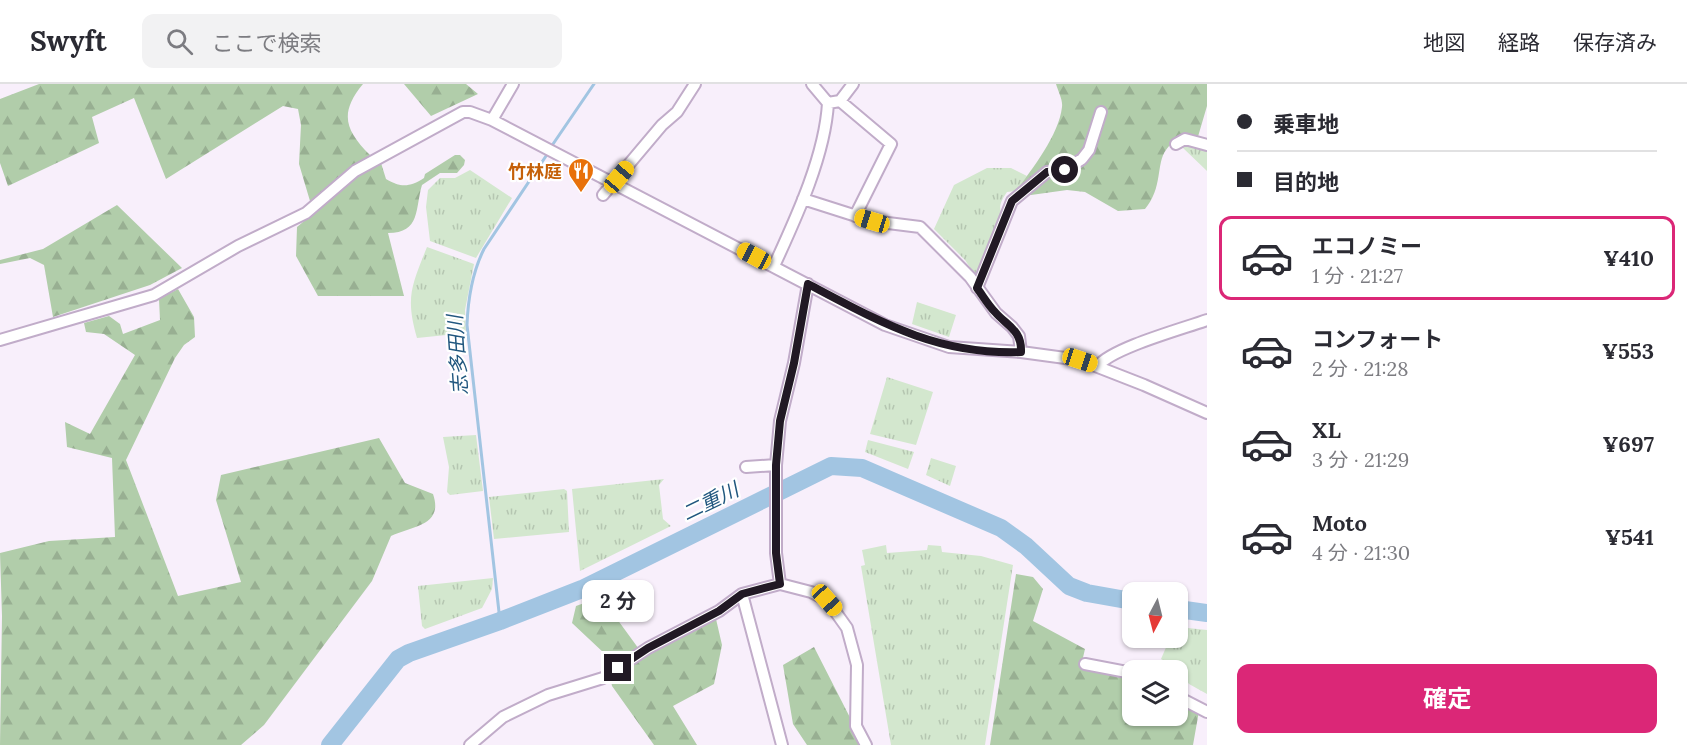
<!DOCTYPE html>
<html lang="ja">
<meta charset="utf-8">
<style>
:root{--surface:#fff;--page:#f2f2f3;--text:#2b2b33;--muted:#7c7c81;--line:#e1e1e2;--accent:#db2777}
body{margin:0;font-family:Lora,"Noto Sans JP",serif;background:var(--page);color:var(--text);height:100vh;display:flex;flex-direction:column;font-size:22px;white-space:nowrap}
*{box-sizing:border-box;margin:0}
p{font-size:20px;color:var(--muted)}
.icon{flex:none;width:33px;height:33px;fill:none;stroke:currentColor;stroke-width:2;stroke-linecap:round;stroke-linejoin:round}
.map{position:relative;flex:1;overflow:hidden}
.panel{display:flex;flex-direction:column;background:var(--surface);width:480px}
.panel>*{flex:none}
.top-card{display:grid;align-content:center;height:132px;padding:0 30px;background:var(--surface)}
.needle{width:39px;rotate:187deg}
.fabs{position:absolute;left:1122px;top:498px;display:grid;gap:12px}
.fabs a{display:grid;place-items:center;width:66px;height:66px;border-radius:12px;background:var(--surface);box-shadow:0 2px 4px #0004;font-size:30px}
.end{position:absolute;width:27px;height:27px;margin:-14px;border:8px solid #211924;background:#fff;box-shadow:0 0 0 3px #fff}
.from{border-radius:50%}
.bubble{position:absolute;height:42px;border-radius:12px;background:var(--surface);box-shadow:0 2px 4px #0004;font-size:20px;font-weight:700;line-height:42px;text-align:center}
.car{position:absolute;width:18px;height:36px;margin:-18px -9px;border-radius:8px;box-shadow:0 0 4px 2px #0007;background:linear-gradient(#f5c518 24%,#345 0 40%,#f5c518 0 76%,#345 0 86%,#f5c518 0)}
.top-card b{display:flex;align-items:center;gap:21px;height:57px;font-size:22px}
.top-card b+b{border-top:2px solid var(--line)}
.top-card i{width:15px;height:15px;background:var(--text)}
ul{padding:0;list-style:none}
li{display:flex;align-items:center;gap:18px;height:84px;margin:0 12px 9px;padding:0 18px;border:3px solid transparent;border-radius:12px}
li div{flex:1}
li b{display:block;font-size:22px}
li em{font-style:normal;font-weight:700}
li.active{border-color:var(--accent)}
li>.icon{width:54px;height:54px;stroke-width:1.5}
.cta{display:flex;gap:12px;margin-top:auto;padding:12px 30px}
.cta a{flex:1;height:69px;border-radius:12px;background:var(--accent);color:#fff;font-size:24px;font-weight:700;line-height:69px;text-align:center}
header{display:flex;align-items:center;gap:36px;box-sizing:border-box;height:84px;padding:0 30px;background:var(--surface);border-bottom:2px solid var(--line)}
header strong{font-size:28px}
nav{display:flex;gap:33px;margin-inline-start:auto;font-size:21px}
.search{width:420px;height:54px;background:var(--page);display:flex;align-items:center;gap:15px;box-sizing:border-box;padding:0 21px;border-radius:12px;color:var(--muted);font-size:22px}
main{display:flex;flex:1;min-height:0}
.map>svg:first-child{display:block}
.grass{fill:url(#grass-tufts)}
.forest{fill:url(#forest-firs)}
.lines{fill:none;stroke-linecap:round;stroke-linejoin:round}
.stream{stroke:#a2c5e2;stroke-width:3}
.river{stroke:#a2c5e2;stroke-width:18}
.minor-casing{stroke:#c1acc9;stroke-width:14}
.minor{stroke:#fff;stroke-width:10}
.route{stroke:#211924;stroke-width:8}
.labels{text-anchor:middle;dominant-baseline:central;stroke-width:4.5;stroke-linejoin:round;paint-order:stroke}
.food-label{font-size:18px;font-weight:bold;fill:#c56008;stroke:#fff;text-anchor:end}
.water-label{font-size:20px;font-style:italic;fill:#21577f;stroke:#fff}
</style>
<header>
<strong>Swyft</strong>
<div class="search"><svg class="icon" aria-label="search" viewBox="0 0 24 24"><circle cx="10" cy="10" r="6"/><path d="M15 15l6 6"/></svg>ここで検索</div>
<nav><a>地図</a><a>経路</a><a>保存済み</a></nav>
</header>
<main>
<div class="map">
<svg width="1207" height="661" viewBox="0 0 1207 661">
<defs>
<pattern id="grass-tufts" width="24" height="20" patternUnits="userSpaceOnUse" patternTransform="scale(1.5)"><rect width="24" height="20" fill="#d3e7ce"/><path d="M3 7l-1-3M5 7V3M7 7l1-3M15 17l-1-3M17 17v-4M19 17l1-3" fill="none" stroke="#b5c6b1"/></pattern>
<pattern id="forest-firs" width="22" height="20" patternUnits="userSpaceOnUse" patternTransform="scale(1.5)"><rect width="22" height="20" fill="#b1cdaa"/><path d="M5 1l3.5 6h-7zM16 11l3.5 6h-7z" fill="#98af92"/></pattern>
</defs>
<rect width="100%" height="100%" fill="#f8effb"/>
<path class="grass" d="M 1183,57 L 1207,64 L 1207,87 L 1183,64 Z
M 987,84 L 1011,84 L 1027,92 L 1016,107 L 1007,108 C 1001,117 998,122 1002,132 L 977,194 L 965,176 L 934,145 L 954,101 Z
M 470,86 L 512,114 L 476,174 L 430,157 L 426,123 L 428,106 L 440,94 L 455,94 Z
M 427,163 L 474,180 L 465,226 L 466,249 L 417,254 C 405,213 412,201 427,163 Z
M 917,218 L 956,231 L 949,253 L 912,240 Z
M 887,293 L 933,308 L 916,361 L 870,350 Z
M 476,351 L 483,407 L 450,411 L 447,408 L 449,383 L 443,353 Z
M 868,356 L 914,368 L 908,385 L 865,368 Z
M 931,374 L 956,382 L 950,402 L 926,391 Z
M 664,395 L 659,401 L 663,435 L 671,442 L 580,487 L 572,405 Z
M 564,405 L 567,407 L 569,448 L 494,455 L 489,413 Z
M 886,461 L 887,469 L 927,466 L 928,461 L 941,462 L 942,468 L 981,472 L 1013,481 L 985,661 L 891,661 L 861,482 L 865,481 L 862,466 Z
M 493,494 L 492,505 L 482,524 L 425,545 L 422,542 L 418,502 Z
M 1178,543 L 1207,546 L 1207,610 L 1189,600 L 1178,586 L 1161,575 L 1170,554 L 1178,554 Z"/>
<path class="forest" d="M 39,0 L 363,0 C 339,29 345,46 370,71 L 310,117 L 299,80 L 301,41 L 298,25 L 283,22 L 166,95 L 134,14 L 92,33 L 99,59 L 8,102 L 0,79 L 0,15 Z
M 404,0 L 466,0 L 478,10 L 431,32 Z
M 1056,0 L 1207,0 L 1207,22 L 1197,56 L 1181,52 C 1176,56 1169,61 1166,66 C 1156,79 1163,104 1145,125 L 1118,127 L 1085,108 L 1067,106 L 1031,111 L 1016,107 C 1032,85 1059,51 1062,23 C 1063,16 1058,7 1056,0 Z
M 455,71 L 460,71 L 465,76 L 464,81 L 457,89 L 440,89 L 422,101 C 415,124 421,149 388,149 L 404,212 L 318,212 L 296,172 L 297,143 L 363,88 L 381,79 L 386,95 C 401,104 410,103 424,94 L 425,90 Z
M 117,121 L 182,184 L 150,201 L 53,233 L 44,181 L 30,174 L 0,180 L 0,176 L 43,165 Z
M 178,205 L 194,233 L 195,253 L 184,261 L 175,274 L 126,376 L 178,512 L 241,498 L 216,416 L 221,391 L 379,354 L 405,399 L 433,410 C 444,442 412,442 391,452 L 372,497 L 264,641 L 241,661 L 0,661 L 2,532 L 0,469 L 49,457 L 115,453 L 112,374 L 67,363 L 65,338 L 90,350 L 135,271 L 104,250 L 86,248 L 84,239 L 109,232 L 120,240 L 123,250 L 160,236 L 159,215 Z
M 1016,490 L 1033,493 L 1043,505 L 1033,537 L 1085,565 L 1081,582 L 1132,593 L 1132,632 L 1178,632 L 1178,616 L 1199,627 L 1193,661 L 990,661 Z
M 601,513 L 644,572 L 716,535 L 722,561 L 714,600 L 673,622 L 697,661 L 654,661 L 612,602 L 605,570 L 572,539 L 576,522 Z
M 814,563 L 864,661 L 807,661 L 793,640 L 783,581 Z"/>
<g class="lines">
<path class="stream" d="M 551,63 L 594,0
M 500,537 L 467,241 C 468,214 472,189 484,165 L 548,69"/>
<path class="river" d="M 1178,525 L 1207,529
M 330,661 L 398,575 L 409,569 L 500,537 L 582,505 L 831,382 L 862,384 L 1001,444 L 1026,462 L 1069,502 L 1087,509 L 1132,517"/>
<defs>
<path id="minor" d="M 513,0 L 492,36 L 885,241 L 949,263 L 1021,268 L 1080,276 L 1144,301 L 1207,329
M 840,17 L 853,0
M 828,19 L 840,17 L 891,60 L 855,132
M 1176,60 L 1185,55 L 1207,61
M 603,111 L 662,41 L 677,28 L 695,0
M 803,115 L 872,137 L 920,143 L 970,193 L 996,229 L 1012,243 L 1019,252 L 1021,268
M 774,182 C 796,134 825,72 828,19 L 812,0
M 977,204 L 1012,117 L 1047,88 L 1065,86 L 1082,75 L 1089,66 L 1101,28
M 0,256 L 154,211 L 238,162 L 306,129 L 355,87 L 463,28 L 470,28 L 492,36
M 1098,282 C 1112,264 1182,245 1207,236
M 746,383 L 776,381
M 780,500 L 776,469 L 776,381 L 780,337 L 794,279 L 808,200
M 742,510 L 782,661
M 1085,580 L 1132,589
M 1178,613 L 1207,628
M 470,661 L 503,633 L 548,611 L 603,594 L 648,564 L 719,527 L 742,510 L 780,500 L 811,508 L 827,516 L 847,544 L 857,581 L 856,642 L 866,661"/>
</defs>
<use href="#minor" class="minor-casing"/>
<use href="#minor" class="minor"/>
</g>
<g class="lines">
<path class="route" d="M 618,584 L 648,564 L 719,527 L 742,510 L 780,500 L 776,469 L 776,381 L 780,337 L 794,279 L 808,200 C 880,238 937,271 1021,268 C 1022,246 1007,242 995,228 C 988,221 983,212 977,204 L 1012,117 L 1047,88 L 1065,86"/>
</g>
<defs>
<symbol id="restaurant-pin" viewBox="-11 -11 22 30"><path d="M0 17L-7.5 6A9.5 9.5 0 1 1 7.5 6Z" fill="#e8710a" stroke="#fff"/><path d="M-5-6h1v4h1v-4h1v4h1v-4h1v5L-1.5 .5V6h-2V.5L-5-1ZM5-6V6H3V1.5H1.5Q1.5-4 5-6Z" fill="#fff"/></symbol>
</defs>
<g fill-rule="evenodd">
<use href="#restaurant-pin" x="566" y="72" width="30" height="40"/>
</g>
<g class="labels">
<g class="food-label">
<text x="562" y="87">竹林庭</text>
</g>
<g class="water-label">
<text transform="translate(457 271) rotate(-94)">志多田川</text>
<text transform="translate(710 417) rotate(-26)">二重川</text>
</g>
</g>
</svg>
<div class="fabs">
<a><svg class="needle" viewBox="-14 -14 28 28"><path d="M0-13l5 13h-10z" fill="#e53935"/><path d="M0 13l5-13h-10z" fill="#7c7c81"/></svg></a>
<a><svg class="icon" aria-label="layers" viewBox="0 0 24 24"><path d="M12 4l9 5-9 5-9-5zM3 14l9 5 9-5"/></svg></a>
</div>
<i class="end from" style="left:1065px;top:86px"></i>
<i class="end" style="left:618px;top:584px"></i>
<div class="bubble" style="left:582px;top:496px;width:72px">2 分</div>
<i class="car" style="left:619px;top:93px;rotate:40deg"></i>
<i class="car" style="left:872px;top:137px;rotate:287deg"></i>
<i class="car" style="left:754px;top:172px;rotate:298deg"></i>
<i class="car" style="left:1080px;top:276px;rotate:108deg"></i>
<i class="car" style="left:827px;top:516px;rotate:138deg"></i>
</div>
<section class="panel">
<div class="top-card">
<b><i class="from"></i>乗車地</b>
<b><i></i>目的地</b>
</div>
<ul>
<li class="active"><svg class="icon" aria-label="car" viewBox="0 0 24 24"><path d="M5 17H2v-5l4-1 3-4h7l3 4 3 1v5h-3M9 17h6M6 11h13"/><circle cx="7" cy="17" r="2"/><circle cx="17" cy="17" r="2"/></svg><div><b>エコノミー</b><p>1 分 · 21:27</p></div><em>¥410</em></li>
<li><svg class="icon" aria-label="car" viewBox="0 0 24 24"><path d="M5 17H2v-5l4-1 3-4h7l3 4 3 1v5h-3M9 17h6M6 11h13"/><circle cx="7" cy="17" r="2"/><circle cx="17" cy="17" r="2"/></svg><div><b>コンフォート</b><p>2 分 · 21:28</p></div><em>¥553</em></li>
<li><svg class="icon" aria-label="car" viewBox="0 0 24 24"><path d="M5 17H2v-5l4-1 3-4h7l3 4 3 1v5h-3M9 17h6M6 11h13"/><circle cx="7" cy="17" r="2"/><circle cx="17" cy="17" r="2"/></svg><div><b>XL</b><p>3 分 · 21:29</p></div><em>¥697</em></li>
<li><svg class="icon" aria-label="car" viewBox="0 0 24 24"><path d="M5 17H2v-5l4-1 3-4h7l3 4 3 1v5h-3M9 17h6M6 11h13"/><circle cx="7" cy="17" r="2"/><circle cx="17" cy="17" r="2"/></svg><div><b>Moto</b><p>4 分 · 21:30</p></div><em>¥541</em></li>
</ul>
<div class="cta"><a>確定</a></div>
</section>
</main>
